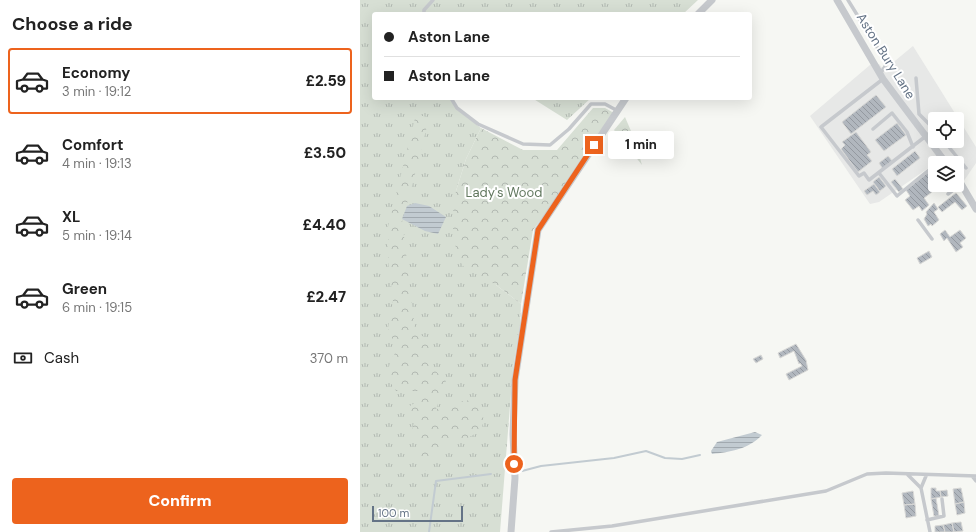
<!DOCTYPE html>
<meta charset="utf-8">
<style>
:root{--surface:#fff;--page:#f6f6f6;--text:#222;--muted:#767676;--line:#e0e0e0;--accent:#ed631d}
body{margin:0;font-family:"DM Sans",sans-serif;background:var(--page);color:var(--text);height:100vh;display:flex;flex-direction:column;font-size:15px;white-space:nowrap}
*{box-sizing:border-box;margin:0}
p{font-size:13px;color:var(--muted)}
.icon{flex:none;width:22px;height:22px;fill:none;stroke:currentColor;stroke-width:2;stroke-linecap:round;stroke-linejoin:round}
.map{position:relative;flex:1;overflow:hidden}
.details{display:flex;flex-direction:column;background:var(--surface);width:360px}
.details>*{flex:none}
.top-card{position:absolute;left:12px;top:12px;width:380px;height:88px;border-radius:4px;box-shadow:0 4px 16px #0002;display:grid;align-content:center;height:88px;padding:0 12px;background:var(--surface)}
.fabs{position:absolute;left:568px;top:112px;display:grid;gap:8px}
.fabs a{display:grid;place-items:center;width:36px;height:36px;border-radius:4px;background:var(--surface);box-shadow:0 4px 16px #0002;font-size:20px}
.scale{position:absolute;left:12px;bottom:10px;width:91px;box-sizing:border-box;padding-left:4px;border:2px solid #647386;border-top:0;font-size:11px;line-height:14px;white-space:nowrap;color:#647386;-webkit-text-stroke:3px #fff;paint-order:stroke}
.end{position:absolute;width:18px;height:18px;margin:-9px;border:5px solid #ed631d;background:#fff;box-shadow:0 0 0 2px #fff}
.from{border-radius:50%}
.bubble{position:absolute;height:28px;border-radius:4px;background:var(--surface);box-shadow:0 4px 16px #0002;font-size:13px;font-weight:800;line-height:28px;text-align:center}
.top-card b{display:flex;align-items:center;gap:14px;height:38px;font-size:15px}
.top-card b+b{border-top:1px solid var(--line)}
.top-card i{width:10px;height:10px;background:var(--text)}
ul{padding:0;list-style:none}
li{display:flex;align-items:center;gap:12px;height:66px;margin:0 8px 6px;padding:0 4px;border:2px solid transparent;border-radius:4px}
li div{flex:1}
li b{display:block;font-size:15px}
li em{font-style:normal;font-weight:800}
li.on{border-color:var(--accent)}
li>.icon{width:36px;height:36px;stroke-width:1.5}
h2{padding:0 12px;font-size:18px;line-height:48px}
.pay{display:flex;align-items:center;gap:10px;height:44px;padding:0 12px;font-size:15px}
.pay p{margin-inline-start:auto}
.button{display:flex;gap:8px;margin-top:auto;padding:8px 12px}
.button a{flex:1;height:46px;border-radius:4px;background:var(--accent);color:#fff;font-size:16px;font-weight:800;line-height:46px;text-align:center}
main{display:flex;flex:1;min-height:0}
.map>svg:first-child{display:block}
.built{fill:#e7e8e7;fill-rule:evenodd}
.grass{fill:url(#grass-tufts)}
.forest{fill:url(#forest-crowns)}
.water{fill:url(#water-rules)}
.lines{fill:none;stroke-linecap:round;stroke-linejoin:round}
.stream{stroke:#c2cbd1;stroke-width:2}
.building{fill:url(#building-back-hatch);stroke:#d8d8d6}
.service{stroke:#c6c9cd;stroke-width:3.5}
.minor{stroke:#c6c9cd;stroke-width:7}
.route{stroke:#ed631d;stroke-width:5}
.labels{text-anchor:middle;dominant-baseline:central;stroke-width:4;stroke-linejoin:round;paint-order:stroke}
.street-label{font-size:13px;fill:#647386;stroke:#fff}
.park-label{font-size:13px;fill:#62785f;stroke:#fff}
</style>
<main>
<section class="details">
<h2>Choose a ride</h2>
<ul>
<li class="on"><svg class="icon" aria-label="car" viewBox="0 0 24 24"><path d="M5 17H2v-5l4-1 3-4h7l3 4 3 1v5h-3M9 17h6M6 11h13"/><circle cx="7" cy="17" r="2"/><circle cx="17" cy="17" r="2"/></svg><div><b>Economy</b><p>3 min · 19:12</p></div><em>£2.59</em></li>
<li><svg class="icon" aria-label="car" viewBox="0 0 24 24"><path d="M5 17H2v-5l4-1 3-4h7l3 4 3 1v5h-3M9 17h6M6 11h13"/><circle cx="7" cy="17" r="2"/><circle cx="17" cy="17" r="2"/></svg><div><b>Comfort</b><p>4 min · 19:13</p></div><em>£3.50</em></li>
<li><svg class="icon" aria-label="car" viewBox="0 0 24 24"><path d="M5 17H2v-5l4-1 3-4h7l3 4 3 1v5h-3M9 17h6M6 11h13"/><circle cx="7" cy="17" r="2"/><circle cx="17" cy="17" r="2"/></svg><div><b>XL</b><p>5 min · 19:14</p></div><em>£4.40</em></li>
<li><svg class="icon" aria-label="car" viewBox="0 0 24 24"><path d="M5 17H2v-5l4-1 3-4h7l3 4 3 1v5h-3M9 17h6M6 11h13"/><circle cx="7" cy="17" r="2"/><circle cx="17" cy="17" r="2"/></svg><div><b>Green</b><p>6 min · 19:15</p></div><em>£2.47</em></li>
</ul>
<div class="pay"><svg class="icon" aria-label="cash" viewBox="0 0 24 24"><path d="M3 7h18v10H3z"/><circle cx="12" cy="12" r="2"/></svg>Cash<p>370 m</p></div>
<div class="button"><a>Confirm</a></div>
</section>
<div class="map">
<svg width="616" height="532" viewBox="0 0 616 532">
<defs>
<pattern id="grass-tufts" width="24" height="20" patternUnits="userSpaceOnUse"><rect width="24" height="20" fill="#d7dfd4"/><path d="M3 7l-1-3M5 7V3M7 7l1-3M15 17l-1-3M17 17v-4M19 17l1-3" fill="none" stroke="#b2b9b2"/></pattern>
<pattern id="forest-crowns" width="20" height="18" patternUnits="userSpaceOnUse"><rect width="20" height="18" fill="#d7dfd4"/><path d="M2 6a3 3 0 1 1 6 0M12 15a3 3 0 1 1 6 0" fill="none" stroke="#b2b9b2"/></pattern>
<pattern id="water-rules" width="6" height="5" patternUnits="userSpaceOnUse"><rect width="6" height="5" fill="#c2cbd1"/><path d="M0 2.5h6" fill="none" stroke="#a1a9af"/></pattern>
<pattern id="building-back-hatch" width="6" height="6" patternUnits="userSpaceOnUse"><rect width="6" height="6" fill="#b1b7be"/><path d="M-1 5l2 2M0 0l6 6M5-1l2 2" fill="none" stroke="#9499a0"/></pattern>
</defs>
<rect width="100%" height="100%" fill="#f6f7f3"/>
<path class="built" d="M 553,46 L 616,147 L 616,163 L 601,185 L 597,180 L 597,163 L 583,163 L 580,160 L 519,202 L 510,204 L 450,116 L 510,65 L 519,64 L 524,70 ZM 575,119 L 597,119 L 597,141 L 575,141 Z"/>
<path class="grass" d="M 0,0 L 338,0 L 323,14 L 14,14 L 14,98 L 90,98 L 97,109 L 121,128 L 106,159 L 96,191 L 136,285 L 161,304 L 160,325 L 153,368 L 140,532 L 0,532 Z
M 172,98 L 231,98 L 207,120 Z"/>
<path class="forest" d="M 233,108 L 245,108 L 254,113 L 204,189 L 173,230 L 161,304 L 136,285 L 104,267 L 97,257 L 92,220 L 96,191 L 106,159 L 121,128 L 163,150 L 197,150 Z
M 56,114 L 66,117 L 67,126 L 50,194 L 42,219 L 55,330 L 66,339 L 71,348 L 67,363 L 86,381 L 76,409 C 97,409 104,390 124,409 L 122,430 L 100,442 L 86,438 L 66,471 L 58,457 L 60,444 L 51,436 L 54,422 L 48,407 L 60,400 L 60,391 L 36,391 L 26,375 L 32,358 L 41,344 L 33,340 L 28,329 L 33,301 L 28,259 L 28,227 Z
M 265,117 L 274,138 L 282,165 L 254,130 Z"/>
<path class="water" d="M 55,203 L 69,206 L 86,217 L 78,234 L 65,231 L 42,219 L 47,206 Z
M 395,432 L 402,435 C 389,449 370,452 352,454 L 351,451 L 357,442 Z"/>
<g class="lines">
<path class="stream" d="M 162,471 L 181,466 L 254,458 L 286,451 L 305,458 L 322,459 L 340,455
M 69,532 L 76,481 L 131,474"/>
</g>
<path class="building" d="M 516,95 L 526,107 L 491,134 L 482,122 Z
M 537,123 L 546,135 L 524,151 L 515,140 Z
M 496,132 L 511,152 L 507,155 L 512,161 L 498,172 L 481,149 L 485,145 L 482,142 Z
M 555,151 L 560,158 L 537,176 L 532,169 Z
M 528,156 L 533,162 L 523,169 L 519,163 Z
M 575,167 L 575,185 L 581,185 L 564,198 L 569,205 L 562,211 L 559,206 L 553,210 L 545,200 L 550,196 L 546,190 Z
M 519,177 L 526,186 L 520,191 L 513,182 Z
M 535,179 L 543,189 L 539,192 L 531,182 Z
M 514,184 L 520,192 L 516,195 L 513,191 L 507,195 L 504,191 Z
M 596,193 L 607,206 L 602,210 L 595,202 L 582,212 L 578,207 Z
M 574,203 L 578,209 L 574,212 L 579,220 L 572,226 L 571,224 L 568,226 L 564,219 L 567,214 L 566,212 Z
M 585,230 L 590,237 L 600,230 L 606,238 L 600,243 L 603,247 L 596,252 L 587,238 L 584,241 L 580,234 Z
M 569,251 L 572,257 L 560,264 L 557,258 Z
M 436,344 L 446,360 L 448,370 L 429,380 L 426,374 L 442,366 L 440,363 L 439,364 L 434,351 L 420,358 L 418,353 Z
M 401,355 L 403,359 L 396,363 L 393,359 Z
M 571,488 L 576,488 L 576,491 L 580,491 L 581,497 L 571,499 Z
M 601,488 L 604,502 L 595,504 L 593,489 Z
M 587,490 L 588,496 L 581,497 L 580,491 Z
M 553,491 L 555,504 L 544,505 L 542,493 Z
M 576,498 L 579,516 L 574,516 L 571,499 Z
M 604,502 L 605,513 L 597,515 L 595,504 Z
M 555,504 L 556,516 L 546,518 L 544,505 Z
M 601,522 L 603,531 L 594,532 L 592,523 Z
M 592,523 L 594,532 L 585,532 L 583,525 Z
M 583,525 L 585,532 L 575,532 L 575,526 Z"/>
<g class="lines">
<path class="service" d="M 488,0 L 525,60 L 526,65 L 520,74
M 64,14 L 64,10 L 73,0
M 556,78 L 559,114 L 575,130
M 523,79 L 461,127 L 499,176 L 504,173 L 509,180 L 575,129
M 91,98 L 97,108 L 118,124 L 163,144 L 190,145 L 209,129 L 231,104 L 245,104 L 258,111
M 513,129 L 532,113 L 547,132 L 553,147
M 584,141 L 606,168
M 577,163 L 583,159
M 519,173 L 537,196 L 575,165
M 588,194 L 601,184
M 558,220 L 572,239
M 547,474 L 561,488 L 566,476
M 612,476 L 616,481
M 561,488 L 570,532
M 567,520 L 584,516 L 582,499
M 191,532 L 252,526 L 466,491 L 507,474 L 526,473 L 616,476"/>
<path class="minor" d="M 477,0 L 523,79 L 586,163
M 338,14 L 352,0
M 597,177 L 616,209
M 151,532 L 155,478 L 153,434 L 155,380 L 178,230 L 266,98"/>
</g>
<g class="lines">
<path class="route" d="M 154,464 L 155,380 L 178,230 L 234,145"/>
</g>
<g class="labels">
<g class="street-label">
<text transform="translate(526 56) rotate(58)">Aston Bury Lane</text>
</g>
<g class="park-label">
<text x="144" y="192">Lady's Wood</text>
</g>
</g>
</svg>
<div class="fabs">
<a><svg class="icon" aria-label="locate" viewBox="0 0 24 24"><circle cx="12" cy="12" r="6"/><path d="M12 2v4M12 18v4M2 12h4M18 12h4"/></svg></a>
<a><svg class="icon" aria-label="layers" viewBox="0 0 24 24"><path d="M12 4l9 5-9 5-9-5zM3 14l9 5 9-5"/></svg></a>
</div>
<div class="scale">100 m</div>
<i class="end from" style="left:154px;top:464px"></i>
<i class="end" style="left:234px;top:145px"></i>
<div class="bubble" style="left:248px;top:131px;width:66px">1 min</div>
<div class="top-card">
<b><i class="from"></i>Aston Lane</b>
<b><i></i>Aston Lane</b>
</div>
</div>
</main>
